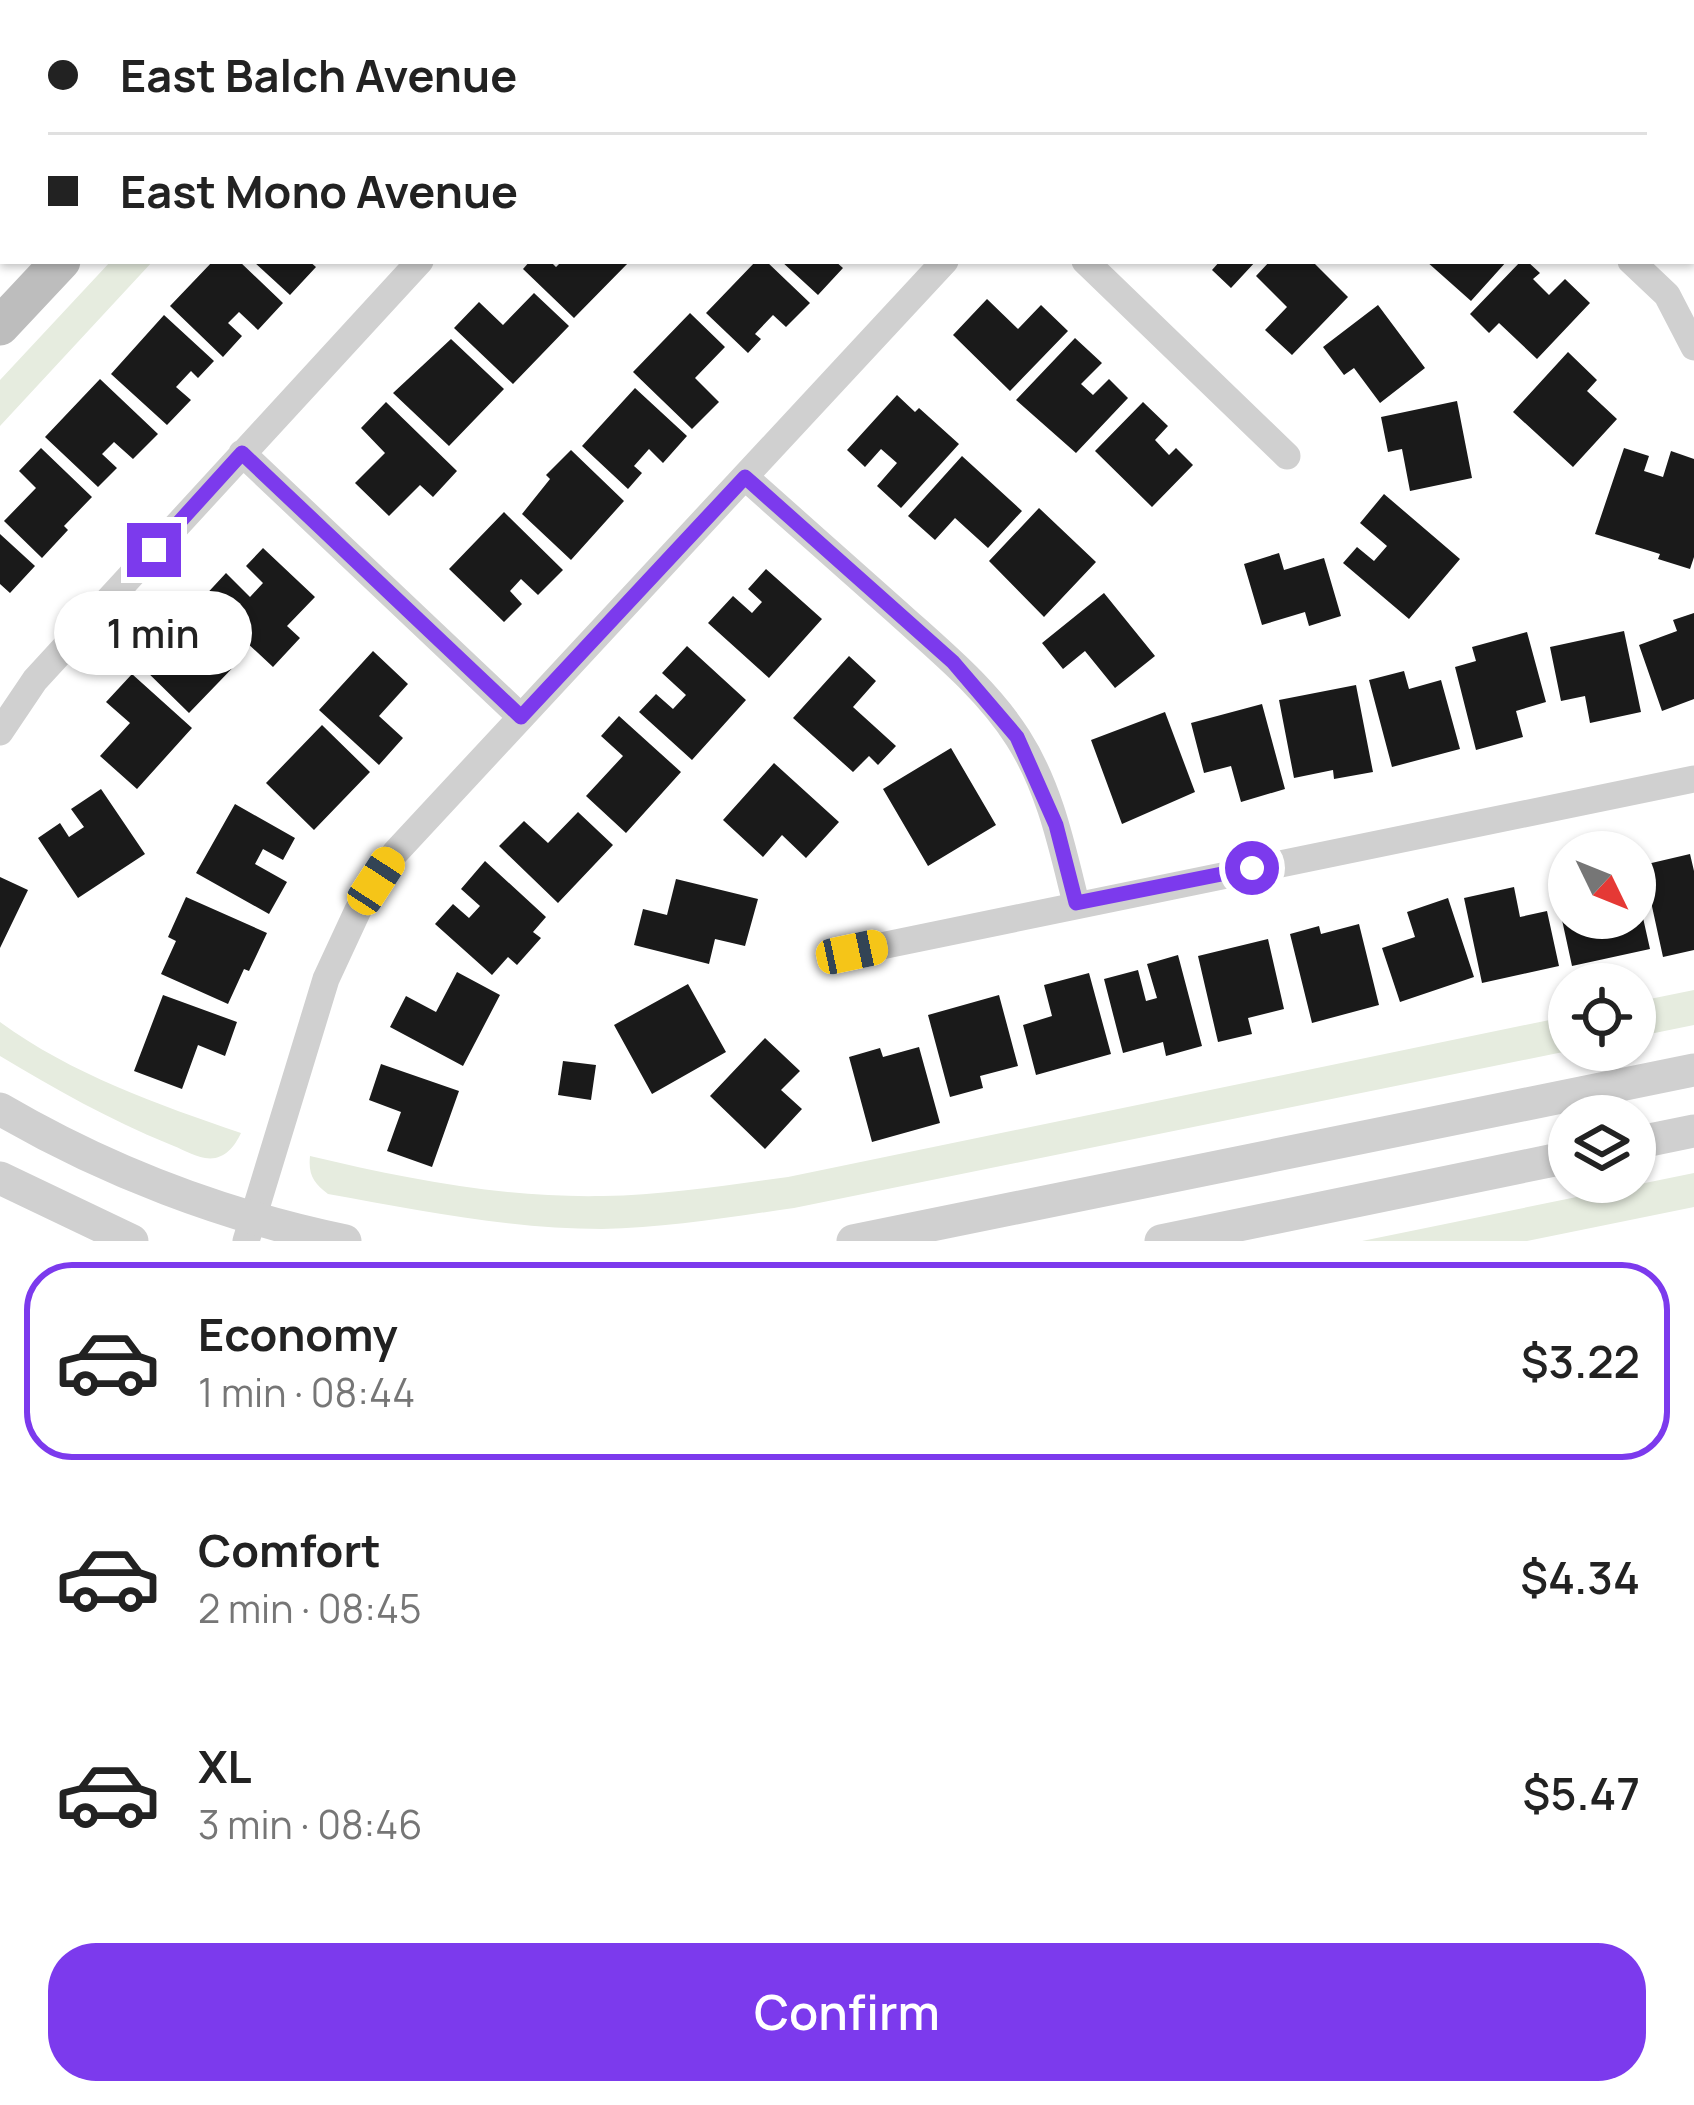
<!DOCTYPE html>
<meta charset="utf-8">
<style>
:root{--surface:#fff;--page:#f2f2f2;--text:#222;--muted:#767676;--line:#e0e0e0;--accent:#7c3aed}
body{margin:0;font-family:Manrope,sans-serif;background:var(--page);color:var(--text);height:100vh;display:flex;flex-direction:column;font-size:45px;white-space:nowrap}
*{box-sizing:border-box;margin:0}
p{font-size:39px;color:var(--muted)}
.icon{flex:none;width:66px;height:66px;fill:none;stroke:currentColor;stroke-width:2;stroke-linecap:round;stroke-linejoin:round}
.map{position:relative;height:1241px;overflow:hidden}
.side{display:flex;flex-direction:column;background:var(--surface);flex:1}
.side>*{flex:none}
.guide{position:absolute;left:0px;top:0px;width:1695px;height:264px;box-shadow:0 3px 9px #0004;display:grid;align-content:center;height:264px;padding:0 48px;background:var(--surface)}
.needle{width:78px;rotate:133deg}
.controls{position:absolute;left:1548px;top:831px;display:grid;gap:24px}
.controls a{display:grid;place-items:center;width:108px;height:108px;border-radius:50%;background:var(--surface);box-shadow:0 3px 9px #0004;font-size:60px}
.end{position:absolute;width:54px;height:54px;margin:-27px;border:15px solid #7c3aed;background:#fff;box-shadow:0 0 0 6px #fff}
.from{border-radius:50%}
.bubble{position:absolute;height:84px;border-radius:42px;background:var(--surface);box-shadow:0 3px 9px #0004;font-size:39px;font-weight:600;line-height:84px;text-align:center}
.car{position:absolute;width:36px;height:72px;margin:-36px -18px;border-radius:15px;box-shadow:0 0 9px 3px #0007;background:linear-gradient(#f5c518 24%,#345 0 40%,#f5c518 0 76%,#345 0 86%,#f5c518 0)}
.guide b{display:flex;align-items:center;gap:42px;height:114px;font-size:45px}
.guide b+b{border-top:3px solid var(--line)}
.guide i{width:30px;height:30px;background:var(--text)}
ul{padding:21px 0 0;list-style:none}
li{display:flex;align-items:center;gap:36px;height:198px;margin:0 24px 18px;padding:0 24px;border:6px solid transparent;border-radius:48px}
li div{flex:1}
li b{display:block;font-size:45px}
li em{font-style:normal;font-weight:600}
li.current{border-color:var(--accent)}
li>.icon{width:108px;height:108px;stroke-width:1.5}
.action{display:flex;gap:24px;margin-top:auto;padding:24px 48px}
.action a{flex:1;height:138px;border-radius:48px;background:var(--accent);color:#fff;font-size:48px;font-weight:600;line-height:138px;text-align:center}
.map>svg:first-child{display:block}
.green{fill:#e6ecdf}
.building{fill:#1a1a1a}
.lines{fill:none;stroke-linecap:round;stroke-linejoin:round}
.minor{stroke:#d0d0d0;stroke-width:27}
.tertiary{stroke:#d0d0d0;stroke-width:33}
.secondary{stroke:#bdbdbd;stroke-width:39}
.route{stroke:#7c3aed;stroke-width:15}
</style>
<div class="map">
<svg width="1694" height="1241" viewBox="0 0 1694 1241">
<rect width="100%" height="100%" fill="#fff"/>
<path class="green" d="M 111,261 L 153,261 L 0,426 L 0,380 Z
M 1694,990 L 1694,1025 L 1635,1037 L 1635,1002 Z
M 1569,1016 L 1569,1050 L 1573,1050 L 794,1208 C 731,1217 666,1228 602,1229 C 510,1229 418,1210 328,1194 C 314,1183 308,1175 310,1156 C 407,1179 503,1198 603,1196 C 665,1195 727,1185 788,1177 Z
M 0,1022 C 71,1074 159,1105 241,1133 C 234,1148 223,1161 205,1158 C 193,1156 180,1148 169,1144 C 110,1120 55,1089 0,1056 Z
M 1694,1173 L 1694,1207 L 1527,1241 L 1362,1241 Z"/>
<path class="building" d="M 213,261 L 239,261 L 283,303 L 258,330 L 239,312 L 228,323 L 242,336 L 223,357 L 170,306 Z
M 253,261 L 309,261 L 316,267 L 290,295 Z
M 530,261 L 550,261 L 556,267 L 562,261 L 630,261 L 574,318 L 523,269 Z
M 756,261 L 766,261 L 810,303 L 786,327 L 773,315 L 755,334 L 761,339 L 748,353 L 706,313 Z
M 781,261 L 835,261 L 843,268 L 818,295 Z
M 1220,261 L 1256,261 L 1231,288 L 1212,270 Z
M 1270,261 L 1312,261 L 1348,297 L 1292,355 L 1265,330 L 1287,307 L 1256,276 Z
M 1426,261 L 1507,261 L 1471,301 Z
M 1521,261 L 1527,261 L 1540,273 L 1533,279 L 1549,295 L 1565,279 L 1590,303 L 1537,359 L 1499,323 L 1489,333 L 1470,314 Z
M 534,293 L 569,326 L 513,384 L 454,328 L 479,302 L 503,325 Z
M 987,299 L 1018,329 L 1041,305 L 1068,331 L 1010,391 L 953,335 Z
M 1378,305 L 1425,368 L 1380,403 L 1354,368 L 1344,375 L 1323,347 Z
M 690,313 L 725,347 L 695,378 L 719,402 L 692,429 L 633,372 Z
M 164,315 L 214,361 L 198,378 L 191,371 L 176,387 L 191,400 L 167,425 L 111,374 Z
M 1075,338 L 1102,363 L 1081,384 L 1093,395 L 1109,379 L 1128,398 L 1076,453 L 1016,400 Z
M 451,339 L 504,389 L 449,446 L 393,393 Z
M 1568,352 L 1597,380 L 1587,391 L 1617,419 L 1573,467 L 1513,412 Z
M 100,379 L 158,434 L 133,459 L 114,442 L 102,454 L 117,468 L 98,487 L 45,437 Z
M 635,388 L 687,436 L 663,463 L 649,449 L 634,466 L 642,473 L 628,489 L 582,446 Z
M 897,395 L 915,412 L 919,408 L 959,444 L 901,508 L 877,486 L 897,463 L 881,449 L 865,467 L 847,450 Z
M 1457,401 L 1472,478 L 1410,491 L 1402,449 L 1388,452 L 1381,417 Z
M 386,402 L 457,471 L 433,497 L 420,485 L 389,516 L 355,483 L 385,453 L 361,428 Z
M 1143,402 L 1168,426 L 1155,440 L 1169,455 L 1176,448 L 1193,465 L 1152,507 L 1095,451 Z
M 41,448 L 92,497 L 64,526 L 68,530 L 42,558 L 4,521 L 36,488 L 19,471 Z
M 1624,448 L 1649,456 L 1644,471 L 1663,477 L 1671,451 L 1694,459 L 1694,557 L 1690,569 L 1658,559 L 1660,554 L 1595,534 Z
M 571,450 L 624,501 L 571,560 L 522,514 L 550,479 L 546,475 Z
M 962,456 L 1022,511 L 988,548 L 955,518 L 935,540 L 908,516 Z
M 1384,494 L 1460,559 L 1409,619 L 1343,563 L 1357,547 L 1374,561 L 1387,546 L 1360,523 Z
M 1039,508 L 1096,562 L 1044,617 L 989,561 Z
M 504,512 L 563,570 L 538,595 L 521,579 L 510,591 L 522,604 L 504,622 L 449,569 Z
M 0,534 L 35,566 L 10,593 L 0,584 Z
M 263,548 L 315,597 L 287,626 L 300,638 L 273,667 L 201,600 L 226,573 L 250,597 L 263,583 L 246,566 Z
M 1279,553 L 1284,570 L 1324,558 L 1341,616 L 1309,626 L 1305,612 L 1262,625 L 1244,564 Z
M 766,569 L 822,619 L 769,678 L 708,623 L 733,596 L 752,613 L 762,602 L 748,589 Z
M 1104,593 L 1155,656 L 1115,688 L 1085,651 L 1063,669 L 1042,643 Z
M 1694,613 L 1694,699 L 1662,711 L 1639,645 L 1677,631 L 1673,620 Z
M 201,614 L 244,656 L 189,713 L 139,664 L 163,640 L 177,654 L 193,638 L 185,631 Z
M 1624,631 L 1641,712 L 1590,723 L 1585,696 L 1561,701 L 1550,647 Z
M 1527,632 L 1546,702 L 1516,711 L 1523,737 L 1476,750 L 1455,667 L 1476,661 L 1472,647 Z
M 687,646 L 746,700 L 692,760 L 639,712 L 656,694 L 673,709 L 686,695 L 662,673 Z
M 373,651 L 408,684 L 379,716 L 403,738 L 379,765 L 319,710 Z
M 849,656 L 876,681 L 853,707 L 896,746 L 878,765 L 869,756 L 853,772 L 793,718 Z
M 1404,671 L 1409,689 L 1441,680 L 1460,749 L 1392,767 L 1369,680 Z
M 132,674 L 192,728 L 137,789 L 100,756 L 130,723 L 106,702 Z
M 1356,685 L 1373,772 L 1334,779 L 1333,770 L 1294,778 L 1279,700 Z
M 1262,704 L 1285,789 L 1241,802 L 1231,766 L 1204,773 L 1191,723 Z
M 1165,712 L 1195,792 L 1122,824 L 1091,740 Z
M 619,716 L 681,772 L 626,833 L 586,796 L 623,756 L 601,736 Z
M 322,725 L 370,772 L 314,830 L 266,783 Z
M 951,748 L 996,825 L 928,866 L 883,789 Z
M 774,763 L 839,822 L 806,858 L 782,835 L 763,857 L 723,820 Z
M 101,789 L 145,854 L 78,898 L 38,838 L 60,823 L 69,837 L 84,827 L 71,809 Z
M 235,804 L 295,838 L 283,860 L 263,849 L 255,864 L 287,882 L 269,914 L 196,873 Z
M 578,812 L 613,845 L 558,903 L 499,846 L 524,821 L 548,843 Z
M 1690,854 L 1694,871 L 1694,950 L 1663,957 L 1643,865 Z
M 485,861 L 546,917 L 533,932 L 541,938 L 517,965 L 508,957 L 492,975 L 435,924 L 453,904 L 469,918 L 480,906 L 461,889 Z
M 0,877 L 28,890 L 0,948 Z
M 676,879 L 758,899 L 745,946 L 715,939 L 709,964 L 634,945 L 643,909 L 667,915 Z
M 1569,879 L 1569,918 L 1635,918 L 1637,891 L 1650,949 L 1572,966 L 1554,883 Z
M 1514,887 L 1520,917 L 1547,911 L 1559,966 L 1482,983 L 1464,898 Z
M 186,897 L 267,933 L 249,971 L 244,969 L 228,1004 L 161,974 L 176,941 L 168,937 Z
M 1448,898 L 1474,977 L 1400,1002 L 1382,948 L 1415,937 L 1407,912 Z
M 1359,924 L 1379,1005 L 1312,1023 L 1290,934 L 1319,926 L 1321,934 Z
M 1268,939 L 1284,1009 L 1248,1018 L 1252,1034 L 1218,1042 L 1198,956 Z
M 1178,955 L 1202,1046 L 1166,1056 L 1163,1042 L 1123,1053 L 1104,979 L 1138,970 L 1146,1001 L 1157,998 L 1147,964 Z
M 457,972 L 500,995 L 463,1066 L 390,1027 L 406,996 L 436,1012 Z
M 1089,973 L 1111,1054 L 1036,1075 L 1023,1025 L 1052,1016 L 1044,985 Z
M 688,984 L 726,1052 L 652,1094 L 614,1025 Z
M 163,995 L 237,1022 L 225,1056 L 198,1045 L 182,1089 L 134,1071 Z
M 999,995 L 1018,1066 L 980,1076 L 983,1088 L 950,1097 L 928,1015 Z
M 765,1038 L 800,1071 L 781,1090 L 802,1109 L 765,1149 L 710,1096 Z
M 919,1047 L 940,1123 L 872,1142 L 849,1057 L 880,1048 L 883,1057 Z
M 563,1061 L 596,1065 L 591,1100 L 558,1095 Z
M 381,1064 L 459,1091 L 432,1167 L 387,1151 L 401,1112 L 369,1100 Z"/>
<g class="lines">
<path class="minor" d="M 1355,0 L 1358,3
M 659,3 L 662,0
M 1185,3 L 1188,0
M 1085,261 L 1287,456
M 1631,261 L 1667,295 L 1694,347
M 242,453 L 521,717
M 745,477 C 796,522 846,567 897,612 C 940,651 987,689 1018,738 C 1050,788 1062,847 1076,903
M 0,732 L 35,680 L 420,261
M 852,952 L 1694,779
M 246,1241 L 326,979 L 358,910 L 395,853 L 945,261"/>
<path class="tertiary" d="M 0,1109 C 106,1171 225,1216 345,1241
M 1635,1143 L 1694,1131
M 0,1178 L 132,1241
M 853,1241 L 1694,1070
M 1161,1241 L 1569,1157"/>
<path class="secondary" d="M 209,3 L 212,0
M 303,3 L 305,0
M 0,228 L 3,225
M 0,326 L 61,261"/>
</g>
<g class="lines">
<path class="route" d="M 154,550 L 242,453 L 521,717 L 745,477 L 953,662 L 1017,737 L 1056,825 L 1076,903 L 1252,868"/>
</g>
</svg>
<div class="controls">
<a><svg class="needle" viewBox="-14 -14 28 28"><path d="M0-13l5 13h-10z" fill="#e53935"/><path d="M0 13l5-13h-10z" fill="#767676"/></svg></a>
<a><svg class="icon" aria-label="locate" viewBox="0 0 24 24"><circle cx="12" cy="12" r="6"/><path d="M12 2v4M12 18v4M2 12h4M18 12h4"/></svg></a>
<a><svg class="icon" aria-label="layers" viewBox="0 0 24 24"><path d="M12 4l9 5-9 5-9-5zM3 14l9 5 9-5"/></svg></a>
</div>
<i class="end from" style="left:1252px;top:868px"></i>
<i class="end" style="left:154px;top:550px"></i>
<div class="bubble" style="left:54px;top:591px;width:198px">1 min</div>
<i class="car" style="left:376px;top:881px;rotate:33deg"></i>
<i class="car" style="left:852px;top:952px;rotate:78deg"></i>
<div class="guide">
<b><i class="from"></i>East Balch Avenue</b>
<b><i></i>East Mono Avenue</b>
</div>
</div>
<section class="side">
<ul>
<li class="current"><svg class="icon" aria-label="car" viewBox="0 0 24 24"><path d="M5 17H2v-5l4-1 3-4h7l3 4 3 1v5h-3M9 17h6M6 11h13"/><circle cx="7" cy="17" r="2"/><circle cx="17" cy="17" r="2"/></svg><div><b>Economy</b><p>1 min · 08:44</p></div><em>$3.22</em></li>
<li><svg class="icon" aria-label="car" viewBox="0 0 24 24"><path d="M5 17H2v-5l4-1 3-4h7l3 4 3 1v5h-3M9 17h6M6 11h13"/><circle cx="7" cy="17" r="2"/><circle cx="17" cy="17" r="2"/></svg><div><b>Comfort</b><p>2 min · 08:45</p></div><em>$4.34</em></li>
<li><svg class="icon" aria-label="car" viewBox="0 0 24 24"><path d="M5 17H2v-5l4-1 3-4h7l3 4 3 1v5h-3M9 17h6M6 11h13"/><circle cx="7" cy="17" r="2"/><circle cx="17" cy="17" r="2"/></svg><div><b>XL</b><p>3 min · 08:46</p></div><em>$5.47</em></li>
</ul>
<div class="action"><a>Confirm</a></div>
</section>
